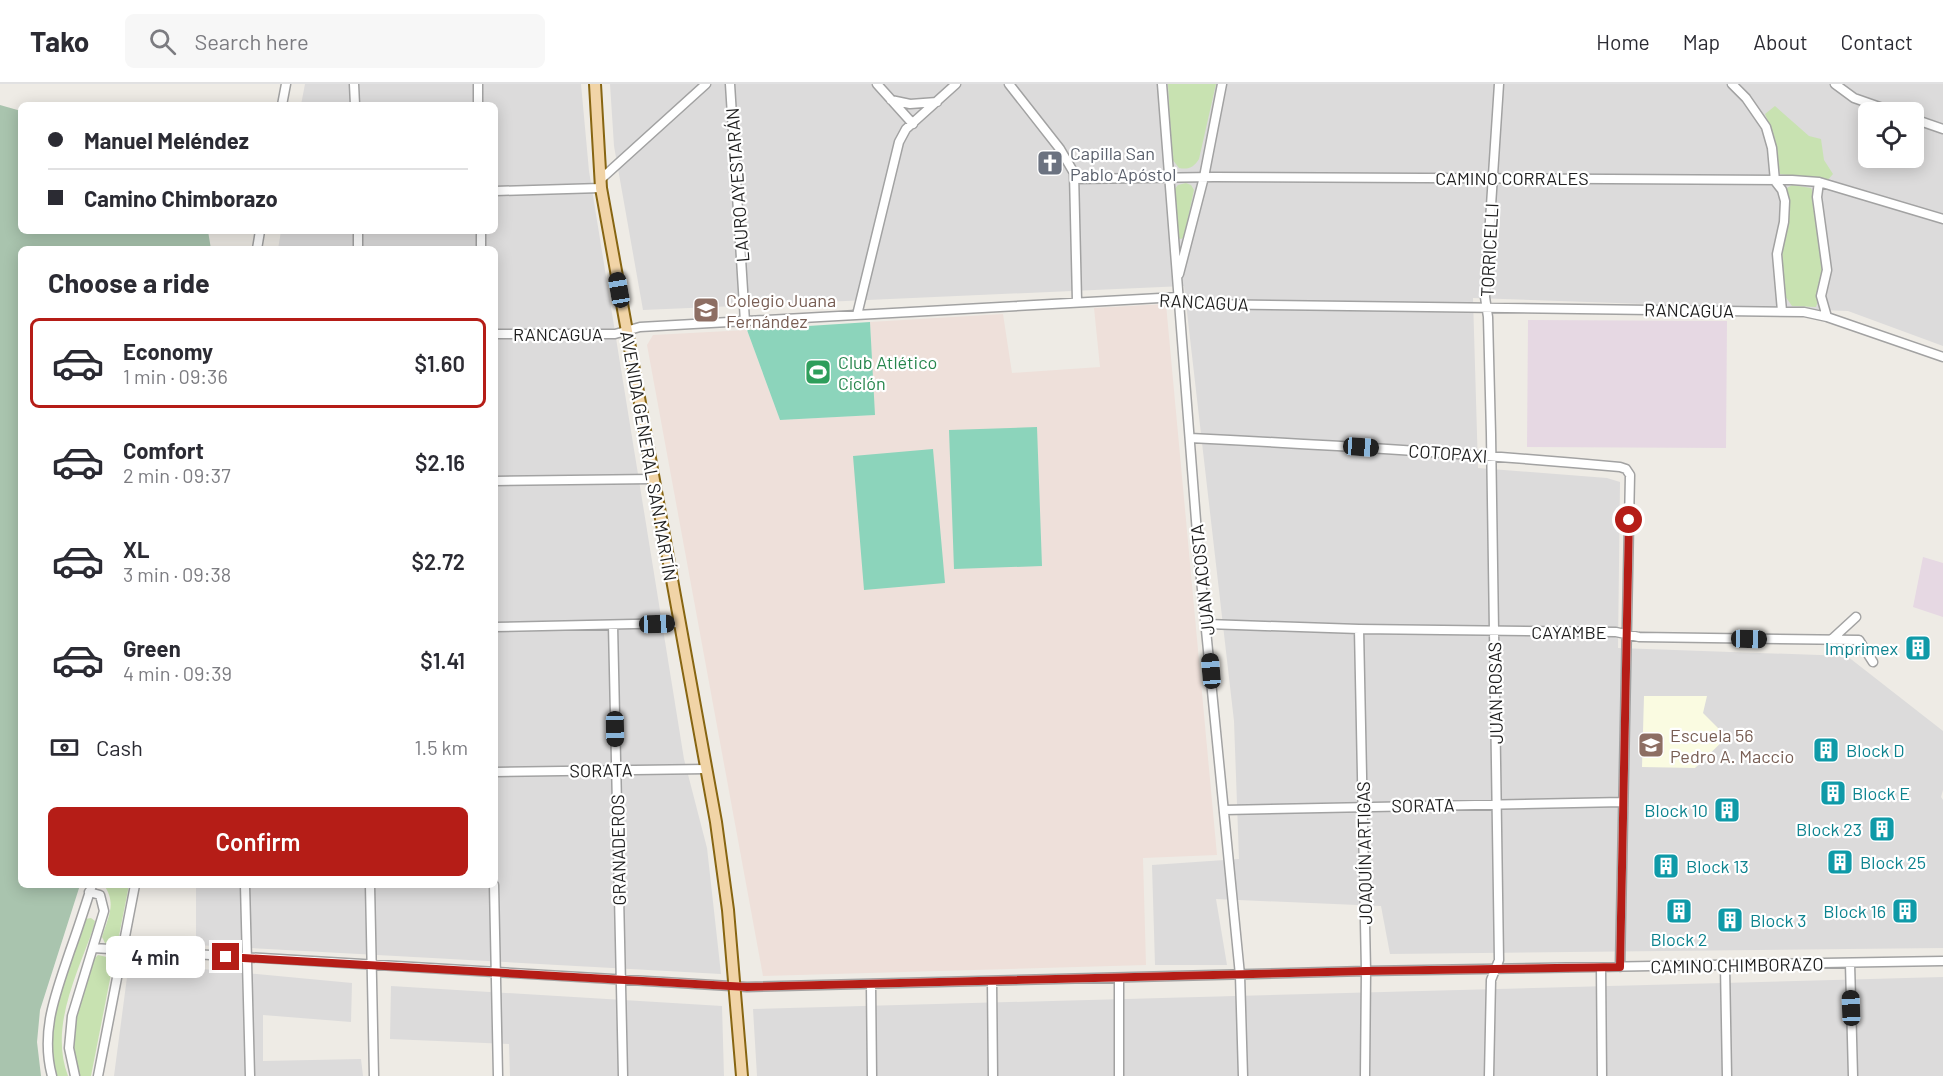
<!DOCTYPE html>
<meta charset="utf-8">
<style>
:root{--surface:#fff;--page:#f7f7f7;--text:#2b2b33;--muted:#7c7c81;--line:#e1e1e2;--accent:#b51d17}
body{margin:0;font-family:Barlow,sans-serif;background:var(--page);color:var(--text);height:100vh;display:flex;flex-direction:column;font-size:22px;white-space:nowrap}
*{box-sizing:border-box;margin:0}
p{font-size:20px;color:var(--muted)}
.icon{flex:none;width:33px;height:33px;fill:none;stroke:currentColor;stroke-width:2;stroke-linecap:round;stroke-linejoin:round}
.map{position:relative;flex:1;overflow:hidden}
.details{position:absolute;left:18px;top:162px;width:480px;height:642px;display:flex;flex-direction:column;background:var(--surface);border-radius:9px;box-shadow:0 3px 15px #0003}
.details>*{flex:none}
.banner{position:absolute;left:18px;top:18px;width:480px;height:132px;border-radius:9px;box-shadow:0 3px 15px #0003;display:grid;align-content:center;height:132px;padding:0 30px;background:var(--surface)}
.controls{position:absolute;left:1858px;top:18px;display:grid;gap:12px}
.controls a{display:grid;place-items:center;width:66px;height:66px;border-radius:9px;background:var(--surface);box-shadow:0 3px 15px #0003;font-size:30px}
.end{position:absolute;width:27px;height:27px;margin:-14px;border:8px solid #b51d17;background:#fff;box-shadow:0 0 0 3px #fff}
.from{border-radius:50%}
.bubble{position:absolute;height:42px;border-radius:9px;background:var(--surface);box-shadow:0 3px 15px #0003;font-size:20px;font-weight:600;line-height:42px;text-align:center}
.car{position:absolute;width:18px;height:36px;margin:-18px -9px;border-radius:8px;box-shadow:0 0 4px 2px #0007;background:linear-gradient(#222 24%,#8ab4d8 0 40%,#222 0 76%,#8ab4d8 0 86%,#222 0)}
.banner b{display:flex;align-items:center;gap:21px;height:57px;font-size:22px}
.banner b+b{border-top:2px solid var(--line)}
.banner i{width:15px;height:15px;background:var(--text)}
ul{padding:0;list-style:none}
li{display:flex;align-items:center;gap:18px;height:90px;margin:0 12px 9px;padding:0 18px;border:3px solid transparent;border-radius:9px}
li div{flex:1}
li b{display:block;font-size:22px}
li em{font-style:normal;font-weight:600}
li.current{border-color:var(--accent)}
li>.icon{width:54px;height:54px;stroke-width:1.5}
h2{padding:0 30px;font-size:27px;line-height:72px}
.pay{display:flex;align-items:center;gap:15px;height:66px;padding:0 30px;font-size:22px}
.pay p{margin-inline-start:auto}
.action{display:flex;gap:12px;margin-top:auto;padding:12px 30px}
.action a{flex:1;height:69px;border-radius:9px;background:var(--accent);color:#fff;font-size:24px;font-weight:600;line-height:69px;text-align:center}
header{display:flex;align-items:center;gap:36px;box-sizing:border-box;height:84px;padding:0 30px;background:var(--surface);border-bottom:2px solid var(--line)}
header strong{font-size:28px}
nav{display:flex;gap:33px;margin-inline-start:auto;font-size:21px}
.search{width:420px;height:54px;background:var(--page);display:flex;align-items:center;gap:15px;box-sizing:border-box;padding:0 21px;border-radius:9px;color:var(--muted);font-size:22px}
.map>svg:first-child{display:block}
.residential{fill:#dcdbdb;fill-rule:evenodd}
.industrial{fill:#e6d8e3}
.education{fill:#fafbe1}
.military{fill:#eee0da}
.grass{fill:#c8e2b1}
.cemetery{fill:#a9c4ae}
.pitch{fill:#8cd4bb}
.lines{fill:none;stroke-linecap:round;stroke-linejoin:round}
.minor-casing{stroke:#a2a2a2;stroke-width:11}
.major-casing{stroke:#876511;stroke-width:14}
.minor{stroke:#fff;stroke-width:8}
.major{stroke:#f1d4a7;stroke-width:10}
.route{stroke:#b51d17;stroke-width:8}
.labels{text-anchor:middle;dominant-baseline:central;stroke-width:4.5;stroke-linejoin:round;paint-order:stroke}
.worship-label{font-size:18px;fill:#5b616d;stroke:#fff;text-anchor:start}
.street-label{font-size:18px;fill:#1e1e1e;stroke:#fff}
.education-label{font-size:18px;fill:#785e54;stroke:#fff;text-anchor:start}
.leisure-label{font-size:18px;fill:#27864d;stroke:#fff;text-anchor:start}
.culture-label{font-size:18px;fill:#0d838f;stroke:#fff;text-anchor:start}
</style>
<header>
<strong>Tako</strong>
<div class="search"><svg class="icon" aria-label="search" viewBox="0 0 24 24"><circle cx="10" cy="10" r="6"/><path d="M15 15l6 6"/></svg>Search here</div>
<nav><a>Home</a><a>Map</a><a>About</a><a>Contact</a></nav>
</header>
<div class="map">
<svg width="1943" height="992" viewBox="0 0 1943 992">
<rect width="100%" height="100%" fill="#eeebe5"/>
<path class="residential" d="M 305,0 L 581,0 L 589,87 L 684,675 L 707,764 L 721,890 L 196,861 L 196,801 L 495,801 L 495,165 L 278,165 L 281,147 L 495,147 L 495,21 L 301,21 Z
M 610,0 L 1943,0 L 1943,262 L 1848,227 L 1473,214 L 1478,384 L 1607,394 L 1620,398 L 1618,564 L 1847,572 L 1943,647 L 1943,706 L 1941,713 L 1943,716 L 1943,864 L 1390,870 L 1381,822 L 1216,815 L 1227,881 L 1155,881 L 1152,781 L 1239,775 L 1234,637 L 1184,202 L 643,226 L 614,62 ZM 1869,28 L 1914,28 L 1914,74 L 1869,74 Z
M 129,878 L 352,899 L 351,938 L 263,931 L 263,977 L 361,975 L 363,992 L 114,992 Z
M 1943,893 L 1943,992 L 757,992 L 753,925 Z
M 391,902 L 722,922 L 724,992 L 510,992 L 509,960 L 390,955 Z"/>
<path class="industrial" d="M 1528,236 L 1727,237 L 1726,364 L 1527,363 Z
M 1923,473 L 1943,479 L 1943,533 L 1913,523 Z"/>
<path class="education" d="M 1644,612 L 1707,612 L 1703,629 L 1727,653 L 1695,684 L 1642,683 Z"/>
<path class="military" d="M 1166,220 L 1217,771 L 1143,774 L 1146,881 L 763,892 L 647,261 L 653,251 L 747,246 L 780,336 L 874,331 L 870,238 L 1003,230 L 1012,289 L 1100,283 L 1094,224 Z"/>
<path class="grass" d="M 1168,0 L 1216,0 L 1199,75 C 1194,83 1189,86 1179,84 L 1172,75 Z
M 1775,22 L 1809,52 L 1821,55 L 1824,76 L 1833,90 L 1827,97 L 1780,90 L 1774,52 L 1765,30 Z
M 1186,99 L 1191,101 L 1194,106 L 1184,153 L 1181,155 L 1178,154 L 1174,106 L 1178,101 Z
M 1792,101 L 1811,104 L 1812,106 L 1823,186 L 1818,202 L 1819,214 L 1816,223 L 1792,222 L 1783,209 L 1782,164 L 1789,140 L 1787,104 Z
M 104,801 L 129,801 L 118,857 L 113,861 L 106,861 L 102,853 C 108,833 117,820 104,801 Z
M 91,834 L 95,837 L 94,842 C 78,889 49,942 68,992 L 57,992 C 40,940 69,884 85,835 Z
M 98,871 L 111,874 L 112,885 L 91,992 L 79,992 C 63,953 81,914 93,876 Z"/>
<path class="cemetery" d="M 0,21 L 21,27 L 21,147 L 208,147 L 211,165 L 21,165 L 21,801 L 80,801 L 40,926 L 37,958 L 41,992 L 0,992 Z"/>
<path class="pitch" d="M 870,238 L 875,331 L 780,336 L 747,246 Z
M 1037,343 L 1042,482 L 954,485 L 949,346 Z
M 933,365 L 945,499 L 864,506 L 853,372 Z"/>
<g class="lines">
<defs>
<path id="minor" d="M 354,0 L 355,21
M 478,0 L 478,21
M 730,0 L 745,238
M 877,0 L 913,40
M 1009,0 L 1060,65 L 1074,89 L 1077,217
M 1162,0 L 1199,475 L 1240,891 L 1243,992
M 1732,0 L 1746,14 L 1766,43 L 1772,64 L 1775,97 L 1782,106 L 1785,117 L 1784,138 L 1777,170 L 1782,227
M 1835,0 L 1854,14 L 1894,28
M 891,16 L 910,20 L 937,18
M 282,21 L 286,0
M 1914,35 L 1943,45
M 601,95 L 706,0
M 1075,95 L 1214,93 L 1792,96 L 1819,98 L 1943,135
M 1819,98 L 1817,113 L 1827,186 L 1821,212 L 1827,233
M 495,107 L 601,104
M 358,147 L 358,165
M 481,147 L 481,165
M 257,165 L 260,147
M 1179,190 L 1204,93 L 1222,0
M 857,231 L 899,58 L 906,45 L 956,0
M 495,250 L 615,250 L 640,243 L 1178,213 L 1194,220 L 1804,228 L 1827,233 L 1943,273
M 1190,354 C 1334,361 1477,370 1620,383 L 1626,385 L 1630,391 L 1620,883
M 495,397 L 653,395
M 1207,540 L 1359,545 L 1616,548 L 1639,553 L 1859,556 L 1873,578
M 613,541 L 623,992
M 495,543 L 679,539
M 1359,545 L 1366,887 L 1365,992
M 1831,556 L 1856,533
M 495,688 L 707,685
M 1224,726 L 1623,718
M 245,801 L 250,992
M 370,801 L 374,992
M 494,801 L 498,992
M 93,864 L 747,903 L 1366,887 L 1943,877
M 1850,879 L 1853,992
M 1725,882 L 1727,992
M 1601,884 L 1602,992
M 1119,894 L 1119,992
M 992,898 L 993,992
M 871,901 L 872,992
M 52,992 C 40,947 56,909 70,867 C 78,845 85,823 92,801
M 75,992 L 69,964 L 72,932 L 104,827 L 100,811 L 89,808
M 98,992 L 135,801
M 1489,992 L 1491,896 L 1499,876 L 1491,350 L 1488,233 L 1485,213 L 1499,0"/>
<path id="major" d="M 595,0 L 601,104 L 716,738 L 728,826 L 742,992"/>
</defs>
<use href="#minor" class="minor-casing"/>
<use href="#major" class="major-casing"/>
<use href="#minor" class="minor"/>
<use href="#major" class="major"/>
</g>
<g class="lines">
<path class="route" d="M 226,873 L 747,903 L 1366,887 L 1620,883 L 1629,436"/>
</g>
<defs>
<symbol id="church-square" viewBox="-11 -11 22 22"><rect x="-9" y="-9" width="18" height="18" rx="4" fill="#6b7280" stroke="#fff"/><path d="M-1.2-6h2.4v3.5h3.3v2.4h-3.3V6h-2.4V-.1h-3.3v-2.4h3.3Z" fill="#fff"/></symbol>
<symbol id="school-square" viewBox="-11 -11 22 22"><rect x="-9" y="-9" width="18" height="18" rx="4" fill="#8d6e63" stroke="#fff"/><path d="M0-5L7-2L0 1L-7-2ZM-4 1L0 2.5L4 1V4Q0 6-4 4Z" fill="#fff"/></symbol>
<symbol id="stadium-square" viewBox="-11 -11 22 22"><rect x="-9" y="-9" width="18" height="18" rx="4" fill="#2e9e5b" stroke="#fff"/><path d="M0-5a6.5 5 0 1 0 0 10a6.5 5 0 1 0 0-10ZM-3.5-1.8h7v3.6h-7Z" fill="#fff"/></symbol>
<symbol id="building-square" viewBox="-11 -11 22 22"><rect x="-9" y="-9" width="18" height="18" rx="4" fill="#0f9aa8" stroke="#fff"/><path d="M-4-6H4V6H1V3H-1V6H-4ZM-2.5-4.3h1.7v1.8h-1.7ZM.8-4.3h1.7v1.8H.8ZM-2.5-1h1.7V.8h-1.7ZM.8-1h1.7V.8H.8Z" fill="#fff"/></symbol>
</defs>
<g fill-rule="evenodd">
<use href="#church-square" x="1035" y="64" width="30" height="30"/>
<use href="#school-square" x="691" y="211" width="30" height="30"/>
<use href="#stadium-square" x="803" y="273" width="30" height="30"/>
<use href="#building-square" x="1903" y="549" width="30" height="30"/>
<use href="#school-square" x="1636" y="646" width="30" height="30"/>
<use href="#building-square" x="1811" y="651" width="30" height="30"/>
<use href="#building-square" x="1818" y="694" width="30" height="30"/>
<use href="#building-square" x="1712" y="711" width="30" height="30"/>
<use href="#building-square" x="1867" y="730" width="30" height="30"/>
<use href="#building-square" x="1825" y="763" width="30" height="30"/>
<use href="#building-square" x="1651" y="767" width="30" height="30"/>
<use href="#building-square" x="1664" y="812" width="30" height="30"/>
<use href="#building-square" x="1890" y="812" width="30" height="30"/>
<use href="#building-square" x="1715" y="821" width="30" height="30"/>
</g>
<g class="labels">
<g class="worship-label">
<text x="1070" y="69">Capilla San<tspan x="1070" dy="21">Pablo Apóstol</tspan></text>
</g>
<g class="street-label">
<text x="1512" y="94">CAMINO CORRALES</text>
<text transform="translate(737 101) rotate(-94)">LAURO AYESTARÁN</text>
<text transform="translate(1489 166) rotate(-87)">TORRICELLI</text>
<text transform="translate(1204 218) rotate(3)">RANCAGUA</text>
<text transform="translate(1689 226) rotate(1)">RANCAGUA</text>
<text x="558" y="250">RANCAGUA</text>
<text transform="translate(1448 369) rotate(4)">COTOPAXI</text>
<text transform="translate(649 372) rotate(80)">AVENIDA GENERAL SAN MARTÍN</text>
<text transform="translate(1202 496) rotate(-96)">JUAN ACOSTA</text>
<text x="1569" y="548">CAYAMBE</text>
<text transform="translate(1495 609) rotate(-91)">JUAN ROSAS</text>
<text transform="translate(601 686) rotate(-1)">SORATA</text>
<text transform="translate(1423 721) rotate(-1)">SORATA</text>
<text transform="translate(618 766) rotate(-91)">GRANADEROS</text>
<text transform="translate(1364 769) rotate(-91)">JOAQUÍN ARTIGAS</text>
<text transform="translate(1737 881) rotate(-1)">CAMINO CHIMBORAZO</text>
</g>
<g class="education-label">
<text x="726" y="216">Colegio Juana<tspan x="726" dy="21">Fernández</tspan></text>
<text x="1670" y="651">Escuela 56<tspan x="1670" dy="21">Pedro A. Maccio</tspan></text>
</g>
<g class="leisure-label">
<text x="838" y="278">Club Atlético<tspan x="838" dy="21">Cíclón</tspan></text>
</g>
<g class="culture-label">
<text x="1898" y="564" text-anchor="end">Imprimex</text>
<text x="1846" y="666">Block D</text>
<text x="1852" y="709">Block E</text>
<text x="1708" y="726" text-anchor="end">Block 10</text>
<text x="1862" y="745" text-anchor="end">Block 23</text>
<text x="1860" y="778">Block 25</text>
<text x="1686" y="782">Block 13</text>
<text x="1886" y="827" text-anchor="end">Block 16</text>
<text x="1750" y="836">Block 3</text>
<text x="1679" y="855" text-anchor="middle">Block 2</text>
</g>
</g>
</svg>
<div class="controls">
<a><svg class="icon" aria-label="locate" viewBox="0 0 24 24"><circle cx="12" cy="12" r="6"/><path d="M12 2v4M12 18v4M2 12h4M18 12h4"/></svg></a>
</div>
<i class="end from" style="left:1629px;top:436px"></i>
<i class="end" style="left:226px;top:873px"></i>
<div class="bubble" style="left:106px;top:852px;width:99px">4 min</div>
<i class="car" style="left:619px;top:206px;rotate:350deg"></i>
<i class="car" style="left:1361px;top:363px;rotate:94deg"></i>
<i class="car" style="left:657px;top:540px;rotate:88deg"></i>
<i class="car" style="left:1749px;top:555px;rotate:91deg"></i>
<i class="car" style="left:1211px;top:587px;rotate:355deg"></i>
<i class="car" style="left:615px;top:645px;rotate:179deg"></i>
<i class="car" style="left:1851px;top:924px;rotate:358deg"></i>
<div class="banner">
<b><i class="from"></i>Manuel Meléndez</b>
<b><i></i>Camino Chimborazo</b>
</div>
<section class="details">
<h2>Choose a ride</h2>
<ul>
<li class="current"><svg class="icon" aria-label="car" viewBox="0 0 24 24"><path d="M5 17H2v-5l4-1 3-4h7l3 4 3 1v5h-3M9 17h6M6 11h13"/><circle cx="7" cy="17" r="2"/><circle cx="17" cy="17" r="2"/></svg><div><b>Economy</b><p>1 min · 09:36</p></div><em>$1.60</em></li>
<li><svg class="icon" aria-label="car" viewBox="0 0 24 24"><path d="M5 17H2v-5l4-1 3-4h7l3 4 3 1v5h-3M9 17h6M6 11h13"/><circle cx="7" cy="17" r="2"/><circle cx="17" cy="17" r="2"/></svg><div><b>Comfort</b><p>2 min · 09:37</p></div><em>$2.16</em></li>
<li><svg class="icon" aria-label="car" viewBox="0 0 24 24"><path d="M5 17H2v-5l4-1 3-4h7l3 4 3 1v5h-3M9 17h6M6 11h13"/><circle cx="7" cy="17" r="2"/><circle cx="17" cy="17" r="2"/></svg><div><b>XL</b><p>3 min · 09:38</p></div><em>$2.72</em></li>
<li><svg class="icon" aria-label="car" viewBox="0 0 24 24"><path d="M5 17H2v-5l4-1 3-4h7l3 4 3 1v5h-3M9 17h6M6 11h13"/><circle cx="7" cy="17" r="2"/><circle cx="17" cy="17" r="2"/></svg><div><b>Green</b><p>4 min · 09:39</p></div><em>$1.41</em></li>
</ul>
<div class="pay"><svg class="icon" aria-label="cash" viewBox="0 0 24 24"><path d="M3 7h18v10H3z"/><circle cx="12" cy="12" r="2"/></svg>Cash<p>1.5 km</p></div>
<div class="action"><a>Confirm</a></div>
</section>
</div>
